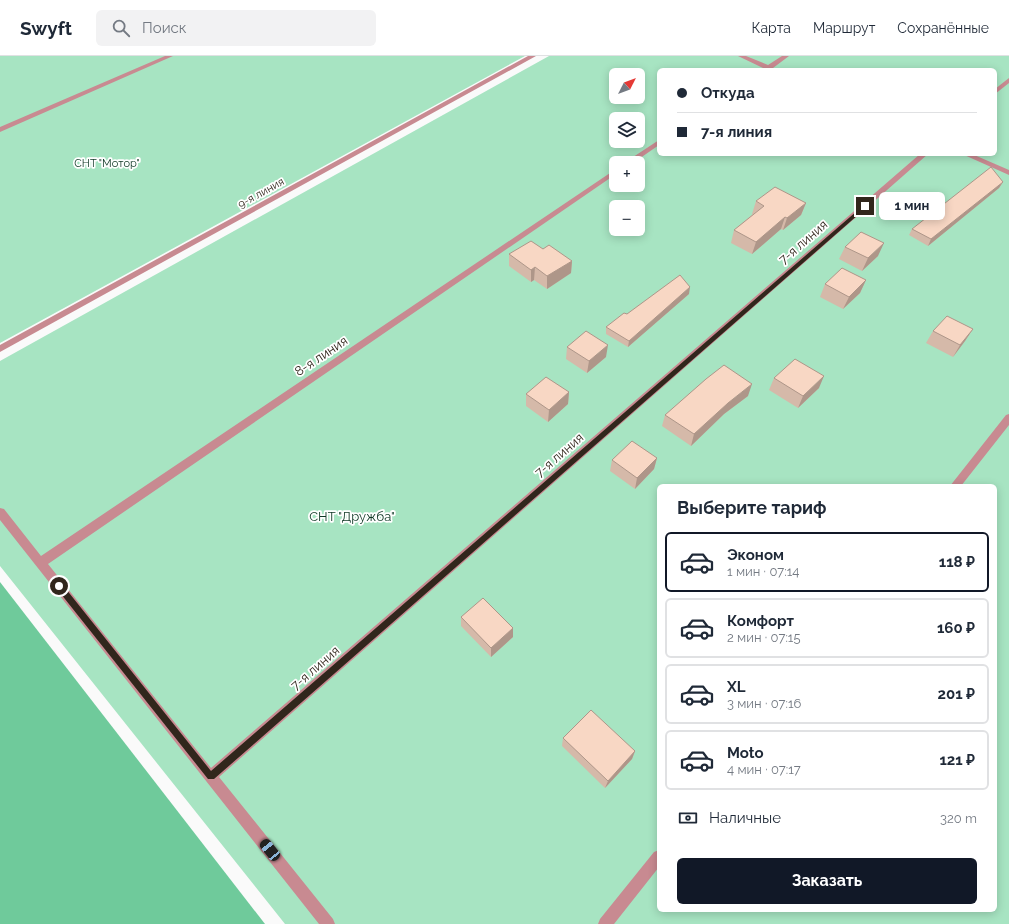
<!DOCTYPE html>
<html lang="ru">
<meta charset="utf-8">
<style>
:root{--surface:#fff;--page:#f2f2f3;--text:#1f2937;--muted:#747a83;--line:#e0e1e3;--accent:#111827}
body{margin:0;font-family:Raleway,sans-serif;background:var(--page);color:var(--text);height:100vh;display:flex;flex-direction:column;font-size:15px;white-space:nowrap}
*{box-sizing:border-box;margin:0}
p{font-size:13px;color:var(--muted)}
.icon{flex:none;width:22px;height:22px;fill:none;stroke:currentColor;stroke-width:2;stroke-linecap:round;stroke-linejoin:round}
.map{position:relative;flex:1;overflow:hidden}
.panel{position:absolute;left:657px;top:428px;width:340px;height:428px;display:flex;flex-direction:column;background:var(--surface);border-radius:6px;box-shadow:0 2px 10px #0003}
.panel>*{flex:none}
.banner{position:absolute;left:657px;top:12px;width:340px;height:88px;border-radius:6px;box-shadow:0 2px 10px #0003;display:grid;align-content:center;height:88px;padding:0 20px;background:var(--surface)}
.needle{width:26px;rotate:48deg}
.buttons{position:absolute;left:609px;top:12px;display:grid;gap:8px}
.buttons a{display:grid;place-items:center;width:36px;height:36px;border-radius:6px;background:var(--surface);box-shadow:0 2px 10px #0003;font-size:20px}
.end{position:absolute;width:18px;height:18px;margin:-9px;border:5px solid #31261c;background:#fff;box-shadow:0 0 0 2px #fff}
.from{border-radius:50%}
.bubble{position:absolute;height:28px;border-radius:6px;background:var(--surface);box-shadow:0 2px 10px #0003;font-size:13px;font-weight:700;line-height:28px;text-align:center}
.car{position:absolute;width:12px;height:24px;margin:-12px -6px;border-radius:5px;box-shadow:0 0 3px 1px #0007;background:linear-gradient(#222 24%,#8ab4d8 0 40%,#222 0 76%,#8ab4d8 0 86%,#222 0)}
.banner b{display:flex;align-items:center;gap:14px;height:38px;font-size:15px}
.banner b+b{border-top:1px solid var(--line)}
.banner i{width:10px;height:10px;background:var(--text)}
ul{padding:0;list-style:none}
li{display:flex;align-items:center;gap:12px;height:60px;margin:0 8px 6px;padding:0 12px;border:2px solid var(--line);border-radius:6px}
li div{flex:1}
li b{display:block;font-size:15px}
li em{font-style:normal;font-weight:700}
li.selected{border-color:var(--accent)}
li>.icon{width:36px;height:36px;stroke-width:1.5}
h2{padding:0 20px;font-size:18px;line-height:48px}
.pay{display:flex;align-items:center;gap:10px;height:44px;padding:0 20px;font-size:15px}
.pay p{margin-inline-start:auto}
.cta{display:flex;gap:8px;margin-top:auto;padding:8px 20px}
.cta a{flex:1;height:46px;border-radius:6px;background:var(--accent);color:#fff;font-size:16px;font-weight:700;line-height:46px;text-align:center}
header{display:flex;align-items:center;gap:24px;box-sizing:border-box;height:56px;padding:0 20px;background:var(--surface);border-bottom:1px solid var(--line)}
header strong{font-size:19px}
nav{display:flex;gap:22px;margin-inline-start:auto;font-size:14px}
.search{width:280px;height:36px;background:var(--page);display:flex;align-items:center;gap:10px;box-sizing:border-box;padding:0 14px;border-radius:6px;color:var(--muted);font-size:15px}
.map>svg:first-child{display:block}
.green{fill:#a7e4c2;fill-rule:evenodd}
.forest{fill:#6fca9b}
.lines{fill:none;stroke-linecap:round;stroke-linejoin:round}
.minor{fill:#c88a91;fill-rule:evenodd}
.wall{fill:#d5b9a9}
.shaded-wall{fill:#ae9689}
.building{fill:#f8d7c4;stroke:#ae9689}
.route{fill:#31261c}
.labels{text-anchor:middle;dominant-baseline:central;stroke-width:3.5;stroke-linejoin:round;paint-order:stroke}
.far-park-label{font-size:11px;fill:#0d3623;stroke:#fff}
.far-street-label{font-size:11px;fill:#31261c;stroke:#fff}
.street-label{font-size:13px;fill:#31261c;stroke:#fff}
.park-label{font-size:13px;fill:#0d3623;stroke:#fff}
</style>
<header>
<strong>Swyft</strong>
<div class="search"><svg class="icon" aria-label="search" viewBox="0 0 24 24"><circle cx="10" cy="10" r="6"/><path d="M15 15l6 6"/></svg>Поиск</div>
<nav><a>Карта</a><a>Маршрут</a><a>Сохранённые</a></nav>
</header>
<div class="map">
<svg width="1009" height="868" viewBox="0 0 1009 868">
<rect width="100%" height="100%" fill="#fafafa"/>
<path class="green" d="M 0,0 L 525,0 L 0,287 Z
M 549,0 L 1009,0 L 1009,868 L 285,868 L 0,510 L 0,305 ZM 659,14 L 995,14 L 995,98 L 659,98 ZM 616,19 L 638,19 L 638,41 L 616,41 ZM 616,63 L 638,63 L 638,85 L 616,85 ZM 616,107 L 638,107 L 638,129 L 616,129 ZM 616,151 L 638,151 L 638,173 L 616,173 ZM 659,430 L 995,430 L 995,854 L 659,854 Z"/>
<path class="forest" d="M 0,526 L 265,868 L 0,868 Z"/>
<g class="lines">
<path class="minor" d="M 165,0 L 173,0 L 0,76 L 0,71 Z
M 528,0 L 536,0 L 0,296 L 0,289 Z
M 738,0 L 746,0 L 768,9 L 782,0 L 789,0 L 773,12 L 776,14 L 762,14 L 763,12 Z
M 1009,22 L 1009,27 L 995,38 L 995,33 Z
M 659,84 L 659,89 L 633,107 L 624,107 Z
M 920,98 L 928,98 L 219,721 L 333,863 L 335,868 L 319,868 L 0,464 L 0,452 L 4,453 L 41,500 L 616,113 L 616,118 L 48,508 L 211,712 Z
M 962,98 L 972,98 L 1009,114 L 1009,119 Z
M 1009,358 L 1009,369 L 961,430 L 950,430 L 1006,359 Z
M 659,794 L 659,811 L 614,868 L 598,868 L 600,863 L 654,796 Z"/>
</g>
<path class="wall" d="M 1003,126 L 999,132 L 928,190 L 909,179 L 912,173 Z
M 756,145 L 806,147 L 801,159 L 783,174 L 781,173 L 752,198 L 731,187 L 734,174 L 753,158 L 752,158 Z
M 845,191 L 878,200 L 862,215 L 839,203 Z
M 543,193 L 572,205 L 571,217 L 547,233 L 534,224 L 531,226 L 509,210 L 509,198 Z
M 866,224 L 860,237 L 843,253 L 820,241 L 825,228 Z
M 689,238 L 628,291 L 606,278 L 606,271 L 627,258 Z
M 973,273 L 965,285 L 953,301 L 926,287 L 933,275 Z
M 567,291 L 606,301 L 587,317 L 566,303 Z
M 774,322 L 819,332 L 798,352 L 769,334 Z
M 569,336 L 568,348 L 548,366 L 526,350 L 526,338 Z
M 748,340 L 724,358 L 691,390 L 662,370 L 665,359 Z
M 657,402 L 654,413 L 635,433 L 610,415 L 612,404 Z
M 461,561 L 513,572 L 513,581 L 491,601 L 461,570 Z
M 563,682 L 635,695 L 632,703 L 605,732 L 562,690 Z"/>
<path class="shaded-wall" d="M 1003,126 L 999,132 L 928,190 L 931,183 Z
M 806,147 L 801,159 L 783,174 L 787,162 Z
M 785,161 L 781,173 L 752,198 L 756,186 Z
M 884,187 L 878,200 L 862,215 L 868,202 Z
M 572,205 L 571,217 L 547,233 L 547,220 Z
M 535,211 L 534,224 L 531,226 L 531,214 Z
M 866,224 L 860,237 L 843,253 L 849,241 Z
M 690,231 L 689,238 L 628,291 L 629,285 Z
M 973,273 L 965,285 L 953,301 L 960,289 Z
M 608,289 L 606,301 L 587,317 L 589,305 Z
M 824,320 L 819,332 L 798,352 L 803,340 Z
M 752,328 L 748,340 L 724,358 L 691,390 L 694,378 L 728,347 Z
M 569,336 L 568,348 L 548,366 L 549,354 Z
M 657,402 L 654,413 L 635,433 L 637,422 Z
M 513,572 L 513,581 L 491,601 L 491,592 Z
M 635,695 L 632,703 L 605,732 L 608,725 Z"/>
<path class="building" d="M 991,111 L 1003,126 L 931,183 L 912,173 Z
M 775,131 L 806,147 L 787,162 L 785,161 L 756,186 L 734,174 L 764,150 L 756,145 Z
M 861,176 L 884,187 L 868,202 L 845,191 Z
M 531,185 L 543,193 L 549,189 L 572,205 L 547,220 L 535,211 L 531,214 L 509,198 Z
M 842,212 L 866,224 L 849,241 L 825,228 Z
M 680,219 L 690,231 L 629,285 L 606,271 L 624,257 L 627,258 Z
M 947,260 L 973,273 L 960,289 L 933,275 Z
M 586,275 L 608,289 L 589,305 L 567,291 Z
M 795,303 L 824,320 L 803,340 L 774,322 Z
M 724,309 L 752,328 L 728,347 L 694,378 L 665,359 L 706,323 Z
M 546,321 L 569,336 L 549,354 L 526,338 Z
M 632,385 L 657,402 L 637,422 L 612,404 Z
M 483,542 L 513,572 L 491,592 L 461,561 Z
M 591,654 L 635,695 L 608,725 L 563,682 Z"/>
<path class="route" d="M 865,148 L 867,149 L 867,151 L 214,723 L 208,723 L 57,533 L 57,528 L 62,528 L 211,715 Z"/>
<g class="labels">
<g class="far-park-label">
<text x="107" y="107">СНТ "Мотор"</text>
</g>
<g class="far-street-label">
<text transform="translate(261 137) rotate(-29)">9-я линия</text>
</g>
<g class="street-label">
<text transform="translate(803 186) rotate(-41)">7-я линия</text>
<text transform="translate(321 300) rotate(-34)">8-я линия</text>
<text transform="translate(559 399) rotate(-41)">7-я линия</text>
<text transform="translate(315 612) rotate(-41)">7-я линия</text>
</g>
<g class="park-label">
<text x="352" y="460">СНТ "Дружба"</text>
</g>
</g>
</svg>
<div class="buttons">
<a><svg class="needle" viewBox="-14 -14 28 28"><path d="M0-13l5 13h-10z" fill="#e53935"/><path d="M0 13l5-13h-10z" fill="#747a83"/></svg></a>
<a><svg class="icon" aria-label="layers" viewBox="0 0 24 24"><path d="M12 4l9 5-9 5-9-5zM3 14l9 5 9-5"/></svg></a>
<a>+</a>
<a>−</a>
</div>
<i class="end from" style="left:59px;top:530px"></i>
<i class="end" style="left:865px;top:150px"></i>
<div class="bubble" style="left:879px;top:136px;width:66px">1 мин</div>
<i class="car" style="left:270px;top:794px;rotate:321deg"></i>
<div class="banner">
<b><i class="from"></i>Откуда</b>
<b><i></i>7-я линия</b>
</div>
<section class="panel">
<h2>Выберите тариф</h2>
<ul>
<li class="selected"><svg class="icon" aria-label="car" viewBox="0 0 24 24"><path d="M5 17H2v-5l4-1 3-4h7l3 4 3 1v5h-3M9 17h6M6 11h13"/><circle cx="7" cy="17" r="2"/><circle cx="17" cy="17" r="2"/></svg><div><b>Эконом</b><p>1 мин · 07:14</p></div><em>118 ₽</em></li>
<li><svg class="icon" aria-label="car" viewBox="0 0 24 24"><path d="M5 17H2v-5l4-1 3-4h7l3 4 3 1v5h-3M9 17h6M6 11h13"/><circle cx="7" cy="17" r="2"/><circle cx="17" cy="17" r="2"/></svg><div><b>Комфорт</b><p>2 мин · 07:15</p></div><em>160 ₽</em></li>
<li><svg class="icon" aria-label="car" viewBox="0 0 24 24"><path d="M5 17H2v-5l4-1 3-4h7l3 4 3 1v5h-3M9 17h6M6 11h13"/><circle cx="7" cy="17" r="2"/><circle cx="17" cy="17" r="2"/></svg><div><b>XL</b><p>3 мин · 07:16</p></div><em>201 ₽</em></li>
<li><svg class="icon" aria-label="car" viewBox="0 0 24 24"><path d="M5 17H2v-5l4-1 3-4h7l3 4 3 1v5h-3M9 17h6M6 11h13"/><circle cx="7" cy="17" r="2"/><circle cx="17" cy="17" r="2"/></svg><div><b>Moto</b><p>4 мин · 07:17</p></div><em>121 ₽</em></li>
</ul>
<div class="pay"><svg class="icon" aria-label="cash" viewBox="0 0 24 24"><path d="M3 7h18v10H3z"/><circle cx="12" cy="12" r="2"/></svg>Наличные<p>320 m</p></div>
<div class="cta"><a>Заказать</a></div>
</section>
</div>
